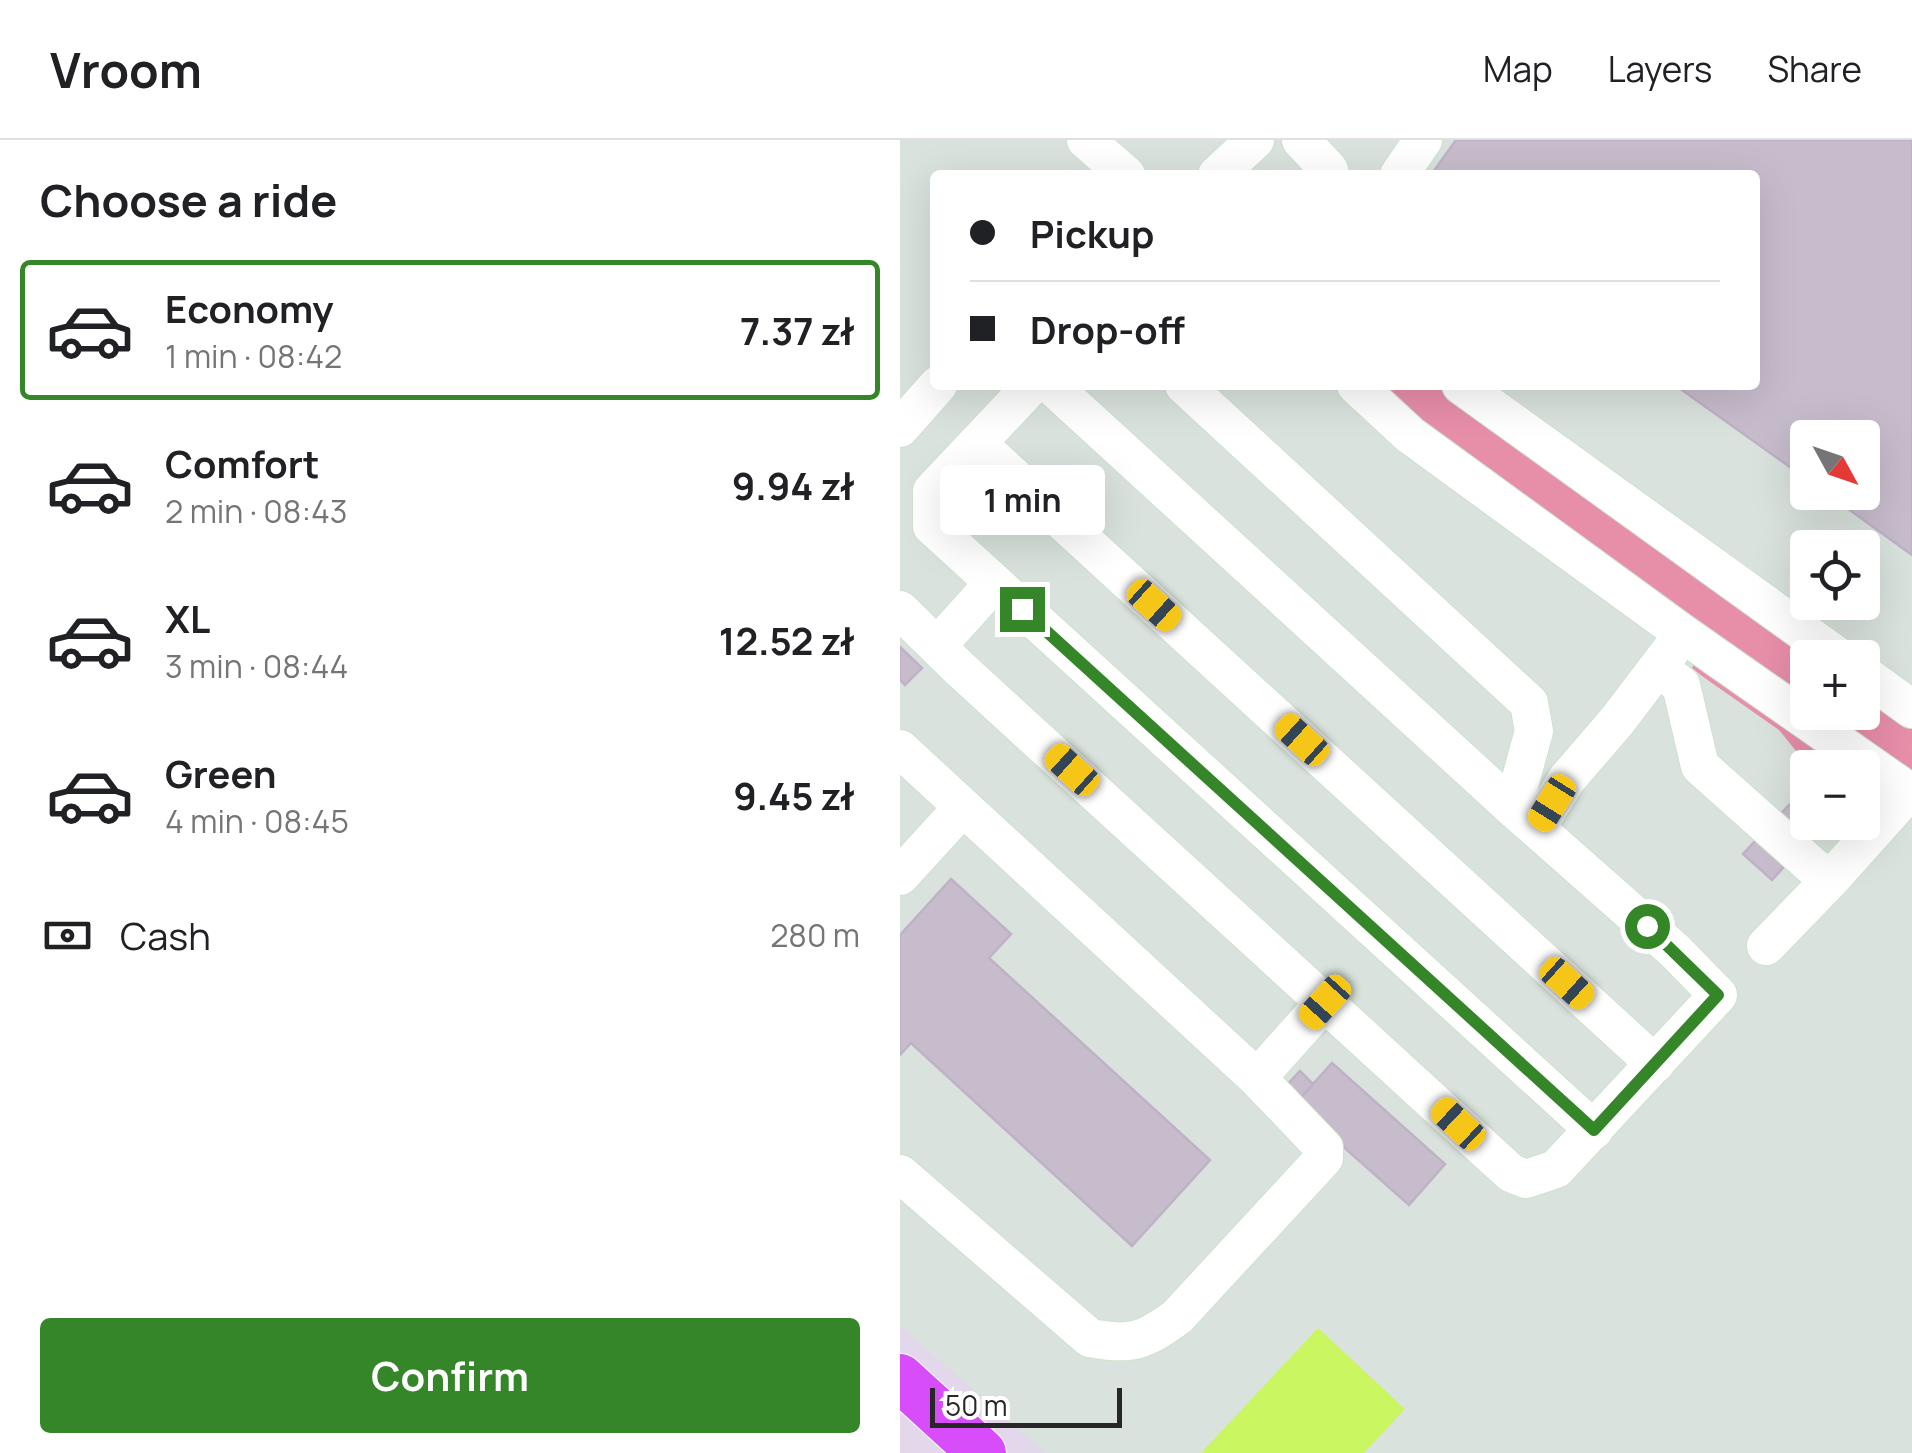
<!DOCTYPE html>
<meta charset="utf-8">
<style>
:root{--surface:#fff;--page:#f2f2f2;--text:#202124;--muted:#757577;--line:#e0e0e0;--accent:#358529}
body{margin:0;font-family:Manrope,sans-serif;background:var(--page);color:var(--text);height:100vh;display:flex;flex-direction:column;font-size:38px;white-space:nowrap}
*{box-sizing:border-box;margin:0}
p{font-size:32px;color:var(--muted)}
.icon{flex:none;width:55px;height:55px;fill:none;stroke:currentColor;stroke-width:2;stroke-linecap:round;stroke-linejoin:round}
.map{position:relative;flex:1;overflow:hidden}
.sheet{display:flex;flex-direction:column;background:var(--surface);width:900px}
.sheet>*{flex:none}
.guide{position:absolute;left:30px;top:30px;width:830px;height:220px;border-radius:10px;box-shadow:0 10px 40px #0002;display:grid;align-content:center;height:220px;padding:0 40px;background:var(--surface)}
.needle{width:65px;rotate:130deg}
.fabs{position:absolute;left:890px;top:280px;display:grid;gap:20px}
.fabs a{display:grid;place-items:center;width:90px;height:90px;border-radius:10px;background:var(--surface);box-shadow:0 10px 40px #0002;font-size:50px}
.scale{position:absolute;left:30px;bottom:25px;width:192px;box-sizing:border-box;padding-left:10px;border:5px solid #272727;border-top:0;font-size:28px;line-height:35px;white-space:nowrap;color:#272727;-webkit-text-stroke:8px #fff;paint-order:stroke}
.end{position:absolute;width:45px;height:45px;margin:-22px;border:12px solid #358529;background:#fff;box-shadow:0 0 0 5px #fff}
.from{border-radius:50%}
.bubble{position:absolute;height:70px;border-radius:10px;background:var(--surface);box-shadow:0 10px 40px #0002;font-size:32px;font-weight:700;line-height:70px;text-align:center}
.car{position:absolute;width:30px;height:60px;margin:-30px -15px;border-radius:12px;box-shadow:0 0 8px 2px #0007;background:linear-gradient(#f5c518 24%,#345 0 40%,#f5c518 0 76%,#345 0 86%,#f5c518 0)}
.guide b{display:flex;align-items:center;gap:35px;height:95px;font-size:38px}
.guide b+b{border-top:2px solid var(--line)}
.guide i{width:25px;height:25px;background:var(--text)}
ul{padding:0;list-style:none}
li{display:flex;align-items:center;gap:30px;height:140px;margin:0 20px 15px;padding:0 20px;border:5px solid transparent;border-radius:10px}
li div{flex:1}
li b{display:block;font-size:38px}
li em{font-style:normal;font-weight:700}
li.selected{border-color:var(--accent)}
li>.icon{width:90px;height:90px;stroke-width:1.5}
h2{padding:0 40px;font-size:45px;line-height:120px}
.pay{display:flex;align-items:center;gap:25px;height:110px;padding:0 40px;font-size:38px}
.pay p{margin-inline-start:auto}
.action{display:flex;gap:20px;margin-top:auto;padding:20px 40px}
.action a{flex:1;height:115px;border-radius:10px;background:var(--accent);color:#fff;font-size:40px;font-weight:700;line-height:115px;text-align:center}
header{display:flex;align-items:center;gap:60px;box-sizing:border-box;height:140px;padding:0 50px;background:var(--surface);border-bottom:2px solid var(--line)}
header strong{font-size:48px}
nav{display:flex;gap:55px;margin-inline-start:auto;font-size:35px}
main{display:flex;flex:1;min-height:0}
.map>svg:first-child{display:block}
.industrial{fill:#d9e2dc;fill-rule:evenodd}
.green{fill:#e78ea9}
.water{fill:#c9f661}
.building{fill:#c7bccc;stroke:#bfb1c6;stroke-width:2.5}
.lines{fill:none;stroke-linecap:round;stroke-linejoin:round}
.minor-casing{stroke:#cfe2cc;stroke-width:40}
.major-casing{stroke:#fff;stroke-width:50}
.minor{stroke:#fff;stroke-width:38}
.major{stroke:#d84dfa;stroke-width:48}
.route{stroke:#358529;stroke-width:12}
</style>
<header>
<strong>Vroom</strong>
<nav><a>Map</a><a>Layers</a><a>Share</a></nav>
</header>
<main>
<section class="sheet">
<h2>Choose a ride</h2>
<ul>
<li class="selected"><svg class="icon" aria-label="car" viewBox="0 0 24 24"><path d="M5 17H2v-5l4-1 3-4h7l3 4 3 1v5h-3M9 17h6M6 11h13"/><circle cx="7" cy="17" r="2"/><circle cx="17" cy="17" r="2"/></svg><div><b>Economy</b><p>1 min · 08:42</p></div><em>7.37 zł</em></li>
<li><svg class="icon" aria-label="car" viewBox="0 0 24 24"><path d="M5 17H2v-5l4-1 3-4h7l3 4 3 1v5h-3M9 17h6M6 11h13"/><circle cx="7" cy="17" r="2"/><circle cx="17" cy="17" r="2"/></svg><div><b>Comfort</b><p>2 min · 08:43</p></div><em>9.94 zł</em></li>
<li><svg class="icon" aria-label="car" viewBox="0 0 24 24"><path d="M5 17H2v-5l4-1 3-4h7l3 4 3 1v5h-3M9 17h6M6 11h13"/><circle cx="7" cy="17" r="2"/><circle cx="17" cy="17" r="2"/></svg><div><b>XL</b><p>3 min · 08:44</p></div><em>12.52 zł</em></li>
<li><svg class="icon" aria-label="car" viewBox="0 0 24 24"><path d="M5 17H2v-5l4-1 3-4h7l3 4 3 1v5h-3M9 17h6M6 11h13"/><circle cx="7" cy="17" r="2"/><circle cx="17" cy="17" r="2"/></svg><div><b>Green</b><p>4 min · 08:45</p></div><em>9.45 zł</em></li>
</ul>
<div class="pay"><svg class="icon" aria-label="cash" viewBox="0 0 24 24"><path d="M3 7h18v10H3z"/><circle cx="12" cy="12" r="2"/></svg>Cash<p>280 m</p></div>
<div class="action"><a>Confirm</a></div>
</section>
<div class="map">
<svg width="1012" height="1313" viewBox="0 0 1012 1313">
<rect width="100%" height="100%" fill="#e3d7eb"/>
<path class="industrial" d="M 0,0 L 1012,0 L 1012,1313 L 145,1313 L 0,1186 ZM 35,35 L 855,35 L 855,245 L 35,245 ZM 908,298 L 962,298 L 962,352 L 908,352 ZM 908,408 L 962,408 L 962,462 L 908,462 ZM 908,518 L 962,518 L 962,572 L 908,572 ZM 908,628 L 962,628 L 962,682 L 908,682 Z"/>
<path class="green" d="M 476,245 L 535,245 L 916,517 L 908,518 L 907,564 L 543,304 Z
M 795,522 L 950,627 L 908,628 L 907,634 L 896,611 L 879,590 L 802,536 L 792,528 Z
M 963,551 L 1012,586 L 1012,637 L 919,573 L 962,572 Z"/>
<path class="water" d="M 418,1188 L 505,1269 L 464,1313 L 301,1313 Z"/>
<path class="building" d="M 556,0 L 1012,0 L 1012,415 L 925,352 L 962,352 L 962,298 L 908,298 L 908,340 L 775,245 L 855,245 L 855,35 L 531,35 Z
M 0,507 L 22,528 L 5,545 L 0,540 Z
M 889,665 L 917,690 L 872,740 L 843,714 Z
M 51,739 L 111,794 L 89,818 L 310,1020 L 232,1106 L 11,903 L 0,915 L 0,795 Z
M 432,923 L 545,1024 L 509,1065 L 395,964 Z
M 400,931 L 413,944 L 399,960 L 385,947 Z"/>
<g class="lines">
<defs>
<path id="minor" d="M 186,0 L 226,35
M 401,0 L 429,30 L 430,35
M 317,35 L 355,0
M 499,35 L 523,0
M 132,245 L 32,351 L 32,386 L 694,990
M 284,245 L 629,563 L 634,591 L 613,668
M 456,245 L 510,295 L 782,493 L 1012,654
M 561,245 L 940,518
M 0,288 L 38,245
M 77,303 L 755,924
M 0,470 L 59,528 L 611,1033 L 626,1039 L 656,1029 L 818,855 L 775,811 L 613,668 L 151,245
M 37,506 L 94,443
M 758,528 L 781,545 L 800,626 L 929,741
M 962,533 L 1012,569
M 0,609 L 357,938 L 424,1008 L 424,1018 L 277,1177 C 244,1201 231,1206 190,1198 L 0,1034
M 637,687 L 667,639 L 717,581 L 771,510
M 0,736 L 63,667
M 866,806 L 929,741 L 1009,652
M 357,938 L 425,862"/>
<path id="major" d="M 0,1238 L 82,1313"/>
</defs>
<use href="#minor" class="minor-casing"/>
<use href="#major" class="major-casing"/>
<use href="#minor" class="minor"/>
<use href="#major" class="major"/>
</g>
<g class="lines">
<path class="route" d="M 122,469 L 694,990 L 818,855 L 747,786"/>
</g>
</svg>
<div class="fabs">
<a><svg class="needle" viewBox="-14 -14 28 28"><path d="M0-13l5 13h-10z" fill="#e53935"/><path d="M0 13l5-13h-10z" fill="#757577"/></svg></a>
<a><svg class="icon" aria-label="locate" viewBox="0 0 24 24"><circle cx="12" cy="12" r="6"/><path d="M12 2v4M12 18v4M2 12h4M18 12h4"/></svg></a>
<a>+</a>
<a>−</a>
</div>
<div class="scale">50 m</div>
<i class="end from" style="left:747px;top:786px"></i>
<i class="end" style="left:122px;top:469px"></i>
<div class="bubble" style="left:40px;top:325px;width:165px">1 min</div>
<i class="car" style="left:254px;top:465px;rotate:132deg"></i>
<i class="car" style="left:402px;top:600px;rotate:312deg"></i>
<i class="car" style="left:172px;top:630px;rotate:312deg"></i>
<i class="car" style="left:652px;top:663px;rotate:212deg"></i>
<i class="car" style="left:667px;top:843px;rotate:132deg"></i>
<i class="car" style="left:425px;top:862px;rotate:222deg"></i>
<i class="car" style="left:558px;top:984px;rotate:313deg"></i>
<div class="guide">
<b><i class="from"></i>Pickup</b>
<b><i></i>Drop-off</b>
</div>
</div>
</main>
